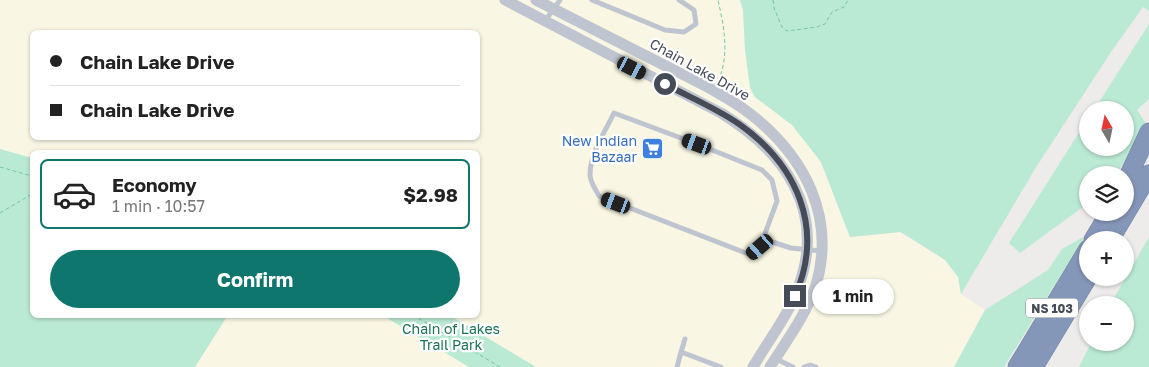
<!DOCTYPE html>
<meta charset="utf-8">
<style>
:root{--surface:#fff;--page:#f6f6f6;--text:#222;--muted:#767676;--line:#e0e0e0;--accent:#0f766e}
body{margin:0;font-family:"Golos Text",sans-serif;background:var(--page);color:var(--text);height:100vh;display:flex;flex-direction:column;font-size:19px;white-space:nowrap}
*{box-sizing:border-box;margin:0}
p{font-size:16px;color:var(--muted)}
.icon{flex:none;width:28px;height:28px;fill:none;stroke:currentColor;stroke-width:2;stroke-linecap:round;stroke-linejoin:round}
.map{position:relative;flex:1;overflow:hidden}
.side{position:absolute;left:30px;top:150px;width:450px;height:168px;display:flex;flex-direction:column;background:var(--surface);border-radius:8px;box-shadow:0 1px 4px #0004}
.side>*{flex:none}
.hud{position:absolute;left:30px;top:30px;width:450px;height:110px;border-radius:8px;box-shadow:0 1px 4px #0004;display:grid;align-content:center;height:110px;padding:0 20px;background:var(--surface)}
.needle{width:32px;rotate:351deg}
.controls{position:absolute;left:1079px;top:101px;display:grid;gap:10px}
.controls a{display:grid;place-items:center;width:55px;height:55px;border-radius:50%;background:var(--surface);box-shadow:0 1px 4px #0004;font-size:25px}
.end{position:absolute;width:22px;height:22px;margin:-11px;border:6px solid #454c57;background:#fff;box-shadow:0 0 0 2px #fff}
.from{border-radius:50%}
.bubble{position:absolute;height:35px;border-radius:18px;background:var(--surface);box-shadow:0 1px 4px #0004;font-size:16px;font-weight:700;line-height:35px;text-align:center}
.car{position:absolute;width:15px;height:30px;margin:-15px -8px;border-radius:6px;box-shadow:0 0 4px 1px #0007;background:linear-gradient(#222 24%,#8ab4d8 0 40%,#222 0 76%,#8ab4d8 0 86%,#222 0)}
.hud b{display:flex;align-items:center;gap:18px;height:48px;font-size:19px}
.hud b+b{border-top:1px solid var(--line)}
.hud i{width:12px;height:12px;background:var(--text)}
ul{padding:9px 0 0;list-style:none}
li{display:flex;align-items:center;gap:15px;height:70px;margin:0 10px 8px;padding:0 10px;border:2px solid transparent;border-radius:8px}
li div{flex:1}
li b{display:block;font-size:19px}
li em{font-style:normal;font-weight:700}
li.on{border-color:var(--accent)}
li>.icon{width:45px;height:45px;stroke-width:1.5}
.button{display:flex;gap:10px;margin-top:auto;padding:10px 20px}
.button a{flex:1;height:58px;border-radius:30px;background:var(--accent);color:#fff;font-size:20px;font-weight:700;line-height:58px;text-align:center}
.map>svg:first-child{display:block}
.commercial{fill:#f9f6e3;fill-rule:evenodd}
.green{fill:#bbead4}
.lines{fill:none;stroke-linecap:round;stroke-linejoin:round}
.motorway-casing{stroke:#7182a3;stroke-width:19}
.path{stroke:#76c5aa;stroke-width:1;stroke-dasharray:4 2.5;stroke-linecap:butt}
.service{stroke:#bfc5d0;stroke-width:5}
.tertiary{stroke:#bfc5d0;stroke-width:11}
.motorway{stroke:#8597b8;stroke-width:18}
.route{stroke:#454c57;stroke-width:6}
.labels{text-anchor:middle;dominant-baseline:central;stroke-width:4.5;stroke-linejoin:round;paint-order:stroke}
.shield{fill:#fff;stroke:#7d8289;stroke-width:1}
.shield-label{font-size:12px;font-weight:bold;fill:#454c57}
.street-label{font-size:14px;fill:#454c57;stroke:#fff}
.shop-label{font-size:14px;fill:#366cbe;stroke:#fff;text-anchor:end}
.park-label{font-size:14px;fill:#1c7253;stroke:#fff}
</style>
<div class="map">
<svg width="1149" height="367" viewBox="0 0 1149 367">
<rect width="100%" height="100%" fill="#eeebeb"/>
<path class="commercial" d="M 0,0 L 740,0 L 743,10 L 745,50 L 755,97 L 792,125 L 821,162 L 850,237 L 900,232 L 945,260 L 958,277 L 961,294 L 985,310 L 954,367 L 536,367 L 449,315 L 478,315 L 478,152 L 32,152 L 32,158 L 10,152 L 0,149 ZM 32,32 L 478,32 L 478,138 L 32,138 Z
M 224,315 L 382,315 L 469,367 L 192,367 Z"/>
<path class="green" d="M 740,0 L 1149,0 L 1149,11 L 1143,7 L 1111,52 L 1035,169 L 961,294 L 958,277 L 945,260 L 901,232 L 850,237 L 821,162 L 792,125 L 755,97 L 750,88 L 745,50 L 743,10 Z
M 1149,24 L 1149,99 L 1137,110 L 1149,128 L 1115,175 L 1088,175 L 1087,204 L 1020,253 L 1009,243 L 1087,120 L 1088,148 L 1125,148 L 1125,110 L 1094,110 Z
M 0,149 L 32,158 L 32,315 L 228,315 L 195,367 L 0,367 Z
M 1085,236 L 1004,367 L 954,367 L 985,310 L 1048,270 L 1062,249 Z
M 1149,237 L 1149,367 L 1079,367 L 1091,343 L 1125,342 L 1125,305 L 1110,305 Z
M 382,315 L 449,315 L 536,367 L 469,367 Z"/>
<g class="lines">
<defs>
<path id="motorway" d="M 1125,183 L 1149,132
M 1093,240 L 1110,212
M 1110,240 L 1149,174
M 1017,367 L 1088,249
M 1034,367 L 1088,277"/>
</defs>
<use href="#motorway" class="motorway-casing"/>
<path class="path" d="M 773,0 L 774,8 L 782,27 L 787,31 L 817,27 L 825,24 L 832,12 L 844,7 L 848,0
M 718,81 C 730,55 724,27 718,0
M 0,167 L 32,176
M 0,213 L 32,194
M 413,315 L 500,367"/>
<path class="service" d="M 592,0 L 665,30 L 684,32 L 696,24 L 694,10 L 679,0
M 545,21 L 560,0
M 614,113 L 697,144 L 762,170 L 772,180 L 777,201 L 760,247 L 751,255 L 599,196 C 596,190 590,182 590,175 C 590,153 605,132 614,113 Z
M 763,239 L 791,248 L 821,251
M 681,352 L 685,339
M 776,359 L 793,367
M 677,367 L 681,352 L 721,367
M 804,367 L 810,365 L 816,367"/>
<path class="tertiary" d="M 505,0 L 721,113 C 785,152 827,211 798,288 C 788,316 768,341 753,367
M 536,0 C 576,20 615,40 654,60 C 687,77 724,93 753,116 C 805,158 836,217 816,285 C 806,315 787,340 770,367"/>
<use href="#motorway" class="motorway"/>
</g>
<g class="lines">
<path class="route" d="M 665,84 C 689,97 716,108 739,124 C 797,165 825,228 795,296"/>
</g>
<defs>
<symbol id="supermarket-square" viewBox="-11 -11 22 22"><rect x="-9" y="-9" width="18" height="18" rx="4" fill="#3f7fe0" stroke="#fff"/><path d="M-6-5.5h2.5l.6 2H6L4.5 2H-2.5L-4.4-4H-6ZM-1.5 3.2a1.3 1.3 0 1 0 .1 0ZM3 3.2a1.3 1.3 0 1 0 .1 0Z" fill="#fff"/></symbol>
</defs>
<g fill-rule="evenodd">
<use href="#supermarket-square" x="640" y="136" width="25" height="25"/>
</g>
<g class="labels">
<rect class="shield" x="1026" y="298.5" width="52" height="19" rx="4"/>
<g class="shield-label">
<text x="1052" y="308">NS 103</text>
</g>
<g class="street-label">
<text transform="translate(700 69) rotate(29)">Chain Lake Drive</text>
</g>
<g class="shop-label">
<text x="637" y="140">New Indian<tspan x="637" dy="16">Bazaar</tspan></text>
</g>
<g class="park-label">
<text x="451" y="328">Chain of Lakes<tspan x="451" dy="16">Trail Park</tspan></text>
</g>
</g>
</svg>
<div class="controls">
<a><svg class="needle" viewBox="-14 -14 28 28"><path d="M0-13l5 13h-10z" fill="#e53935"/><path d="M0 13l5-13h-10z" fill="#767676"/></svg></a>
<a><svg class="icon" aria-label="layers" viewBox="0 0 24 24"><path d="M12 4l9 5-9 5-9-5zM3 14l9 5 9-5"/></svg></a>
<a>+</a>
<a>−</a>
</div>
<i class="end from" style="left:665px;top:84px"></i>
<i class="end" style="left:795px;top:296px"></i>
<div class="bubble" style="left:812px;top:279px;width:82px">1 min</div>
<i class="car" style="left:632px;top:68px;rotate:117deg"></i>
<i class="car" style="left:697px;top:144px;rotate:290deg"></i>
<i class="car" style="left:616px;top:203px;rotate:291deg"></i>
<i class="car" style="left:760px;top:247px;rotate:229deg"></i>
<div class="hud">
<b><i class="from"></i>Chain Lake Drive</b>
<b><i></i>Chain Lake Drive</b>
</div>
<section class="side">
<ul>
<li class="on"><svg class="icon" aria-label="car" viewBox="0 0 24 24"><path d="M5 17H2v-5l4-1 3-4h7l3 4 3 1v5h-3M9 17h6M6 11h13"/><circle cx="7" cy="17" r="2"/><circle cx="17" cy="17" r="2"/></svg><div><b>Economy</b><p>1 min · 10:57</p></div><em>$2.98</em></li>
</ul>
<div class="button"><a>Confirm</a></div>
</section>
</div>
